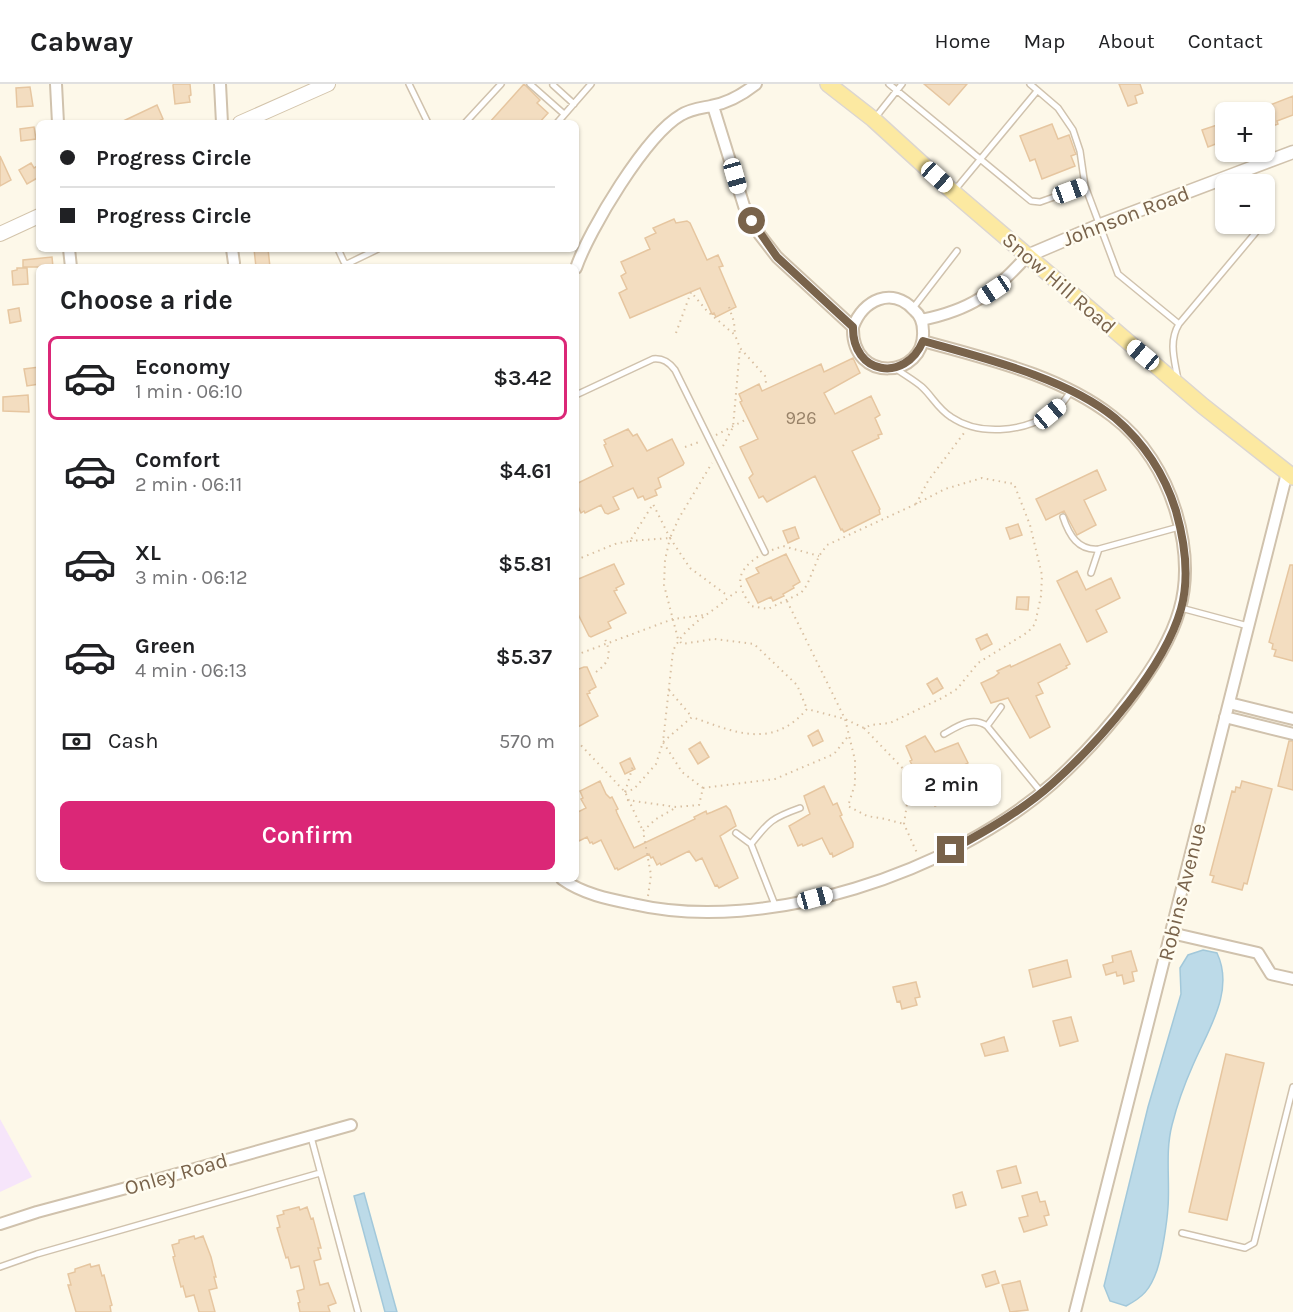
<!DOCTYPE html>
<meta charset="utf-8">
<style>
:root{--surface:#fff;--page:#f2f2f2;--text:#202124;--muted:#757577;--line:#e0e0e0;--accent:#db2777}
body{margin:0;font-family:Karla,sans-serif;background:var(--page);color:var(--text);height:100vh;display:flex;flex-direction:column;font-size:22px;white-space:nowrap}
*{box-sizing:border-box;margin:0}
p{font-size:20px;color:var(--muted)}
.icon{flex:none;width:33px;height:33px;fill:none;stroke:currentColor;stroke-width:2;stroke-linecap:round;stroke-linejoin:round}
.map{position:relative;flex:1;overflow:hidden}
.side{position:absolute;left:36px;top:180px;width:543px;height:618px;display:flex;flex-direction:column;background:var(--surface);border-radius:9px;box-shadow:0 2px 4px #0004}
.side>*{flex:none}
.top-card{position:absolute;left:36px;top:36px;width:543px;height:132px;border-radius:9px;box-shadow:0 2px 4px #0004;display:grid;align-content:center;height:132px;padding:0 24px;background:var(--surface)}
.controls{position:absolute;left:1215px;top:18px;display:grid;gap:12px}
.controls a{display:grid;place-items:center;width:60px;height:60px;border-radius:9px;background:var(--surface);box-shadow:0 2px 4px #0004;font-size:30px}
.end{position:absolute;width:27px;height:27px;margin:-14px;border:8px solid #79634b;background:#fff;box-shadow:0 0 0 3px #fff}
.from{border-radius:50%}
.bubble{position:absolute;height:42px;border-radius:9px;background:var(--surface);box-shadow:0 2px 4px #0004;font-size:20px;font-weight:600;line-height:42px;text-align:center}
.car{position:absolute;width:18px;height:36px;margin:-18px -9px;border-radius:8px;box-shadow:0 0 4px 2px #0007;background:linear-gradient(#fff 24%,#345 0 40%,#fff 0 76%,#345 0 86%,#fff 0)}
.top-card b{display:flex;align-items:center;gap:21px;height:57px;font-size:22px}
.top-card b+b{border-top:2px solid var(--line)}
.top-card i{width:15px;height:15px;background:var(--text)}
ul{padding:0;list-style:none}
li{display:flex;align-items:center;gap:18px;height:84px;margin:0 12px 9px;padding:0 12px;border:3px solid transparent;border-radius:9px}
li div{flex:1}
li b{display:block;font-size:22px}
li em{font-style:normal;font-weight:600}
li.active{border-color:var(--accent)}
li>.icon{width:54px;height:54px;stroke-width:1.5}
h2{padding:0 24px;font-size:27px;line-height:72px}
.pay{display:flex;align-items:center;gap:15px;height:66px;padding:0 24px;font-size:22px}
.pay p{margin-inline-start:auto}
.cta{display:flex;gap:12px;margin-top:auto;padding:12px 24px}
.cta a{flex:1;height:69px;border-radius:9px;background:var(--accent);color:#fff;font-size:24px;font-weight:600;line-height:69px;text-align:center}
header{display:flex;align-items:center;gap:36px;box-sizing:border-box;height:84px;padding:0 30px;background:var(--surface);border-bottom:2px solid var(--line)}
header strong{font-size:28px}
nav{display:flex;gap:33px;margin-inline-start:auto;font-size:21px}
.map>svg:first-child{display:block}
.education{fill:#f6e5fa}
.water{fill:#bcdae8;stroke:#a2c8da;stroke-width:1.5}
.building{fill:#f3ddc0;stroke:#e6c6a0;stroke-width:1.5}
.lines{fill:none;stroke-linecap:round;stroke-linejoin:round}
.service-casing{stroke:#d0c2ad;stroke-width:8}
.minor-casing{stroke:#d0c2ad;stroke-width:14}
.tertiary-casing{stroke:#d0c2ad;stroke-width:15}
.secondary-casing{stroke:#d3c4ab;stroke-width:16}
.primary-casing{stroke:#dcd6d0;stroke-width:18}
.path{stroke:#d9c0a2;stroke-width:2;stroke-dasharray:1.5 4.5;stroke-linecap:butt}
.service{stroke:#fff;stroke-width:5}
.minor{stroke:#fff;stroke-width:10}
.tertiary{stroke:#fff;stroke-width:12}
.secondary{stroke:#fff;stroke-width:14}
.primary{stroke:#fce9a1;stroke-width:15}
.route{stroke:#79634b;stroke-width:8}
.labels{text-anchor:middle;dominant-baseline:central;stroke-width:5;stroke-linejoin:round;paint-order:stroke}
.number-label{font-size:18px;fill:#988268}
.street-label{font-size:21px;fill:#79634b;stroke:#fffcf0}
</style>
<header>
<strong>Cabway</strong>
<nav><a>Home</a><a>Map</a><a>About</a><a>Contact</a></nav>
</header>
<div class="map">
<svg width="1293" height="1228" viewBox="0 0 1293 1228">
<rect width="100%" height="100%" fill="#fdf8e9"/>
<path class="education" d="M 0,1035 L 32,1093 L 0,1108 Z"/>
<path class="water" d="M 1203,866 L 1217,869 C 1235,907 1208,946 1193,981 C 1185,999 1177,1021 1172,1041 C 1165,1068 1170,1096 1168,1123 C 1167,1139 1162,1171 1157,1186 C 1150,1206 1143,1213 1126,1222 L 1110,1217 L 1104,1202 L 1148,1023 L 1181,910 L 1180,884 L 1188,871 Z
M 364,1109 L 397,1228 L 385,1228 L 354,1112 Z"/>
<path class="building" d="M 174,0 L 190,0 L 191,11 L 189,12 L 190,18 L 175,20 L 173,1 Z
M 524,0 L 540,16 L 537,19 L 548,29 L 539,39 L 489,39 Z
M 924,0 L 967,0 L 949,21 Z
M 1119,0 L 1140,0 L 1143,9 L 1135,12 L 1137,19 L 1128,22 Z
M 30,3 L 33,22 L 17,23 L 16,4 Z
M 1293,12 L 1293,31 L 1277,37 L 1278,40 L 1264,45 L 1264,26 L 1271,23 L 1270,21 Z
M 157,21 L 163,35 L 155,39 L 119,39 Z
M 1226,38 L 1226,56 L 1208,63 L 1202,46 Z
M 1052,40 L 1058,55 L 1069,51 L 1075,68 L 1076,70 L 1071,72 L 1075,82 L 1042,95 L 1035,75 L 1030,77 L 1020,52 Z
M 34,43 L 36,55 L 21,57 L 20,45 Z
M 0,72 L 11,96 L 0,102 Z
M 31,79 L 34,84 L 39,81 L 39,93 L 27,100 L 19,86 Z
M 674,135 L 676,139 L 687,137 L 690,139 L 707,176 L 718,171 L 723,182 L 719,183 L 736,223 L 716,233 L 714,229 L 712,230 L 700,204 L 630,234 L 619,209 L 627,205 L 621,192 L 626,189 L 621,178 L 650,165 L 645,154 L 656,149 L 653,144 Z
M 254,165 L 268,165 L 270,183 L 256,183 Z
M 52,173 L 53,183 L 23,183 L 23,176 Z
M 17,184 L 27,184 L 28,200 L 13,201 L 12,187 L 17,186 Z
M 19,224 L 21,237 L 10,239 L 8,226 Z
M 853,274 L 860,289 L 824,309 L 835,330 L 871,312 L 880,331 L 875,334 L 882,350 L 878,351 L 879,354 L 852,367 L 880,425 L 879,426 L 880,430 L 844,448 L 842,445 L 841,446 L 815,392 L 767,418 L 763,412 L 759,414 L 749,394 L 753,390 L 740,363 L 758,355 L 740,318 L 742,317 L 739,310 L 759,300 L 762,307 L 821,280 L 824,288 Z
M 39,283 L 39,300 L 27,302 L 24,285 Z
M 28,311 L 29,328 L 3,327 L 3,313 Z
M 628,345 L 633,352 L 637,350 L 647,367 L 672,355 L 684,379 L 683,381 L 658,394 L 661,403 L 655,406 L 657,411 L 645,416 L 643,412 L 638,414 L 633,404 L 613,413 L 619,425 L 617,426 L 608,430 L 605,429 L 601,421 L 585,429 L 584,427 L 581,429 L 576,418 L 576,400 L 613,382 L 604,361 L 606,360 L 604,356 Z
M 1097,386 L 1106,406 L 1084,416 L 1096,441 L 1077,451 L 1064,427 L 1046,436 L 1036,415 Z
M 1018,440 L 1022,451 L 1010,455 L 1006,444 Z
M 795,443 L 799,454 L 788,459 L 783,447 Z
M 786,470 L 800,498 L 793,502 L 794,504 L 783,510 L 784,512 L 773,517 L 771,513 L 758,519 L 746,495 L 759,489 L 756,484 Z
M 614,480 L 624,500 L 616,504 L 617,506 L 614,507 L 626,529 L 608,538 L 611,544 L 591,553 L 589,552 L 576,526 L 576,496 Z
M 1290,481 L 1293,481 L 1293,577 L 1274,572 L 1276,566 L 1272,565 L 1273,560 L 1269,558 Z
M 1077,487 L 1086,506 L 1111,494 L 1120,514 L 1096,526 L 1107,548 L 1087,558 L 1057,497 Z
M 1017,513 L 1029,513 L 1028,526 L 1016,525 Z
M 987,550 L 992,560 L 981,566 L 976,555 Z
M 1060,560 L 1070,580 L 1066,582 L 1067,584 L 1038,599 L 1043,609 L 1036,612 L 1050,643 L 1030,654 L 1008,614 L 991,619 L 981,599 L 994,593 L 999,589 L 997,587 L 1010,581 L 1011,583 Z
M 584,583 L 587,583 L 596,603 L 589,607 L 590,609 L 587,610 L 598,632 L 576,644 L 576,586 Z
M 937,594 L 943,604 L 933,610 L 927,600 Z
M 818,646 L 823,657 L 813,662 L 808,652 Z
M 925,652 L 935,668 L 958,659 L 968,679 L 964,681 L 965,683 L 946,692 L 955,713 L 935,722 L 933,719 L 931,720 L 918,693 L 915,695 L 909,683 L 912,681 L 910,677 L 912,676 L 906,662 Z
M 1289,657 L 1293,657 L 1293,706 L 1278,702 Z
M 700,658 L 709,673 L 698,680 L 689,665 Z
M 630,674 L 635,685 L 625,690 L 620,679 Z
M 600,697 L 606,710 L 610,714 L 612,713 L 618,725 L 616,726 L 617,729 L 634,764 L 695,735 L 694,733 L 706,727 L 707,730 L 712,728 L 726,722 L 730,726 L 736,742 L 720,752 L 738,794 L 719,804 L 717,801 L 715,802 L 702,774 L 696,777 L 689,767 L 661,781 L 660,779 L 657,781 L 653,773 L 651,774 L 649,770 L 618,786 L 617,784 L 615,785 L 601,756 L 593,760 L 592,758 L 590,759 L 587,753 L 579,757 L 576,751 L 576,729 L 586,724 L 581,715 L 583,714 L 580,707 Z
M 1242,697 L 1272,705 L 1247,800 L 1244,799 L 1242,806 L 1212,798 L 1214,792 L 1210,791 L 1232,707 L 1235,708 L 1236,703 L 1240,704 Z
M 824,702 L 833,721 L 837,719 L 842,731 L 840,732 L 853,759 L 853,763 L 833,773 L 832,769 L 830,770 L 822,754 L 803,762 L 802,760 L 798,762 L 789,742 L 810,730 L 804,712 Z
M 1131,867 L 1137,887 L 1132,888 L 1134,897 L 1124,900 L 1122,891 L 1117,892 L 1116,888 L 1106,891 L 1103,881 L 1113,878 L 1112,872 Z
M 1067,876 L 1071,893 L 1033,903 L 1029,886 Z
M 916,898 L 920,913 L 915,914 L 917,921 L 902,925 L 900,917 L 897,918 L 893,903 Z
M 1071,933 L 1078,957 L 1060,962 L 1053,937 Z
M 1004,953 L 1008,967 L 985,972 L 981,960 Z
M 1226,970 L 1264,979 L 1227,1136 L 1189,1128 Z
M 1016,1082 L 1021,1099 L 1002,1104 L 997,1087 Z
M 962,1108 L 966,1121 L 956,1124 L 953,1111 Z
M 1037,1108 L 1040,1118 L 1045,1117 L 1049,1131 L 1044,1132 L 1047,1141 L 1024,1148 L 1019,1134 L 1028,1132 L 1022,1112 Z
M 299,1123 L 300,1126 L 307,1123 L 311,1135 L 313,1134 L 321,1164 L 318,1164 L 321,1175 L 314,1177 L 320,1201 L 328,1199 L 336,1219 L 328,1222 L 330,1228 L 300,1228 L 298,1219 L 300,1218 L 297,1207 L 304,1205 L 304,1203 L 299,1182 L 291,1184 L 288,1173 L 286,1174 L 277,1144 L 280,1143 L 277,1132 L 284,1130 L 283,1127 Z
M 194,1152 L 195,1155 L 203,1152 L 211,1173 L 216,1193 L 214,1193 L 217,1204 L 209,1206 L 215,1228 L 199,1228 L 194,1211 L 186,1213 L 183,1202 L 181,1203 L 173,1173 L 175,1172 L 172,1161 L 179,1159 L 179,1156 Z
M 90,1180 L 91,1183 L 99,1181 L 102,1192 L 104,1191 L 112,1221 L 110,1222 L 111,1228 L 76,1228 L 68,1201 L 71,1201 L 68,1190 L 75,1188 L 75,1185 Z
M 995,1187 L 999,1199 L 986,1203 L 982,1191 Z
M 1020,1197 L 1028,1226 L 1010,1228 L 1002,1201 Z"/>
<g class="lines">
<defs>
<path id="service" d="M 409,0 L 428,39
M 530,0 L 564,30
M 889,0 L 1031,117 L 1040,118 L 1085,102
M 1030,0 L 1058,24 L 1073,46 L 1080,67 L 1085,102 L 1118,190 L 1179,240 L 1257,147 L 1254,140
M 553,1 L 574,20
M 875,34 L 902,0
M 465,39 L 501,0
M 557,39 L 591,0
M 954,107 L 1037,7
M 338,165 L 344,178 L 347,180 L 378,165
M 913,224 L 957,167
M 895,284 C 903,290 914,296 922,303 C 932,312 938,325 951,333 C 979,352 1021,348 1049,331 C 1059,325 1065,316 1071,307
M 1178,296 C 1175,277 1168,258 1179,240
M 576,311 L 653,275 C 663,274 669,278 675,286 L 765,468
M 1063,433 C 1069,451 1078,467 1099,465
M 1091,489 L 1099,465 L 1179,443
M 1181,524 L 1248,542
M 987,642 L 1001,623
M 944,650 C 958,642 972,632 987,642 L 1041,708
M 736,749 L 751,760
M 775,821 L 751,760 C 769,737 772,734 800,724
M 311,1053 L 358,1228
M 1182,1149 L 1245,1164 L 1254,1159 L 1293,1003
M 0,1183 L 37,1170 L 320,1089"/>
<path id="minor" d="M 56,0 L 58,39
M 220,0 L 222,39
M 713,22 L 744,122 L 760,151 L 777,173 L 853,243 C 851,301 926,294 923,247 C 923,239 920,231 914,226 C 892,202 863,216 853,243
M 69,165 L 71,183
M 232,165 L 234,179
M 576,184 C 589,146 646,51 681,31 C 690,25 701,24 711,22 C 728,19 742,11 756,0
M 921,236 C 971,226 994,209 1027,172
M 1229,619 L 1293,635
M 1225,633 L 1293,650
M 562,795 C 583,810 608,815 633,820 C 766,851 952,788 1053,699 C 1082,673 1109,643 1132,612 C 1177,551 1199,505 1176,428 C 1165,391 1143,355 1112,332 C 1059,291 987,275 923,257
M 1171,849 L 1258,869 L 1271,890 L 1293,895
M 0,1140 L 37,1128 L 145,1099 L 351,1041
M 1075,1228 L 1287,389"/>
<path id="tertiary" d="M 1027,172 L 1100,141 L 1293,68"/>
<path id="secondary" d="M 240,39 L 328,0
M 0,150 L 39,132"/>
<path id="primary" d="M 828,0 L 873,35 L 953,108 L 1203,322 L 1293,393"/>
</defs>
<use href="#service" class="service-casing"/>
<use href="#minor" class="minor-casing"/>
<use href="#tertiary" class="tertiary-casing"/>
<use href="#secondary" class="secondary-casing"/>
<use href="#primary" class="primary-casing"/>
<path class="path" d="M 729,223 L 734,238 L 735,251
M 676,249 L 691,208 L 707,227 L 735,251 L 740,264 L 765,292 L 766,299
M 716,351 L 745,336
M 723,362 L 733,343 L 740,264
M 685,363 L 702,357
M 916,420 L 928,397 L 964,349
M 670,454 L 690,484 L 728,512
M 630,457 L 670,454 L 679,434 L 712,379
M 772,466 L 783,462 L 819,472
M 576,476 L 615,460 L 630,457 L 653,420 L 670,454 L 665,476 L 664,501 L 678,555 L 682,560 L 714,555 L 754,560 L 797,601 L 807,625
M 787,517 L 845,635 L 855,676 L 855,700 L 848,722 L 867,732 L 885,735 L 904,740
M 576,571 L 673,535 L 704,531
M 596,588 C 610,578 612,569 604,553
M 669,606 L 692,633
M 864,644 L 911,693 L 904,740 L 917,769
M 577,657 L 625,708 L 643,747
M 703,704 L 682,688 L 663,658 L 673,567 C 682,547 699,536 717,523 C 725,517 730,511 740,506
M 625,708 L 634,705 L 656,680 L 663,658 L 692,633 C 734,648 772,666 807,625 L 845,635 L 864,644 L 871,641 L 890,639 L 944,613 L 957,605 L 978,579 L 1028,548 L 1035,540 L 1041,512 L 1042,491 L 1030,441 L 1014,400 L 982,394 L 945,405 L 916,420 L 827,461 L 819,472 L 807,501 L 801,509 L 768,525 L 751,522 C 736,500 735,488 759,472
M 625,708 L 633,682
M 627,716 L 676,723 L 699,721 L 703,704 L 775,695 L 834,670 L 849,651
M 648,812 L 651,791 L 643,747 L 656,735 L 675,724"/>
<use href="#service" class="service"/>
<use href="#minor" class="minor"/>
<use href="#tertiary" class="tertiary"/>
<use href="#secondary" class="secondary"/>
<use href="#primary" class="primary"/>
</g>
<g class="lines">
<path class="route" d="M 752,137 L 777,173 L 853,243 C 852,290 905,300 923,257 C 983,274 1067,294 1115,334 C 1144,359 1165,391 1176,427 C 1185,459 1190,493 1181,525 C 1164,585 1099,658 1053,699 C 1023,726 986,747 951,766"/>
</g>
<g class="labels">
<g class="number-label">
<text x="801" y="334">926</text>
</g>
<g class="street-label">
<text transform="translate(1126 132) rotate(-21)">Johnson Road</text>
<text transform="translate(1059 199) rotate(41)">Snow Hill Road</text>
<text transform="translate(1182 808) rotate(-76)">Robins Avenue</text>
<text transform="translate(176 1090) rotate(-16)">Onley Road</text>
</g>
</g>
</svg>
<div class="controls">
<a>+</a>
<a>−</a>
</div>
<i class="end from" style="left:752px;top:137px"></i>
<i class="end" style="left:951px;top:766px"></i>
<div class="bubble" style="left:902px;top:680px;width:99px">2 min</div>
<i class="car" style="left:735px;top:92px;rotate:164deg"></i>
<i class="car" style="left:937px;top:93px;rotate:132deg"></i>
<i class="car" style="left:1070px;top:107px;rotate:70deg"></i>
<i class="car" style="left:994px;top:206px;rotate:236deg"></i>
<i class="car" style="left:1143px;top:271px;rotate:310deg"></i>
<i class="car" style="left:1050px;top:330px;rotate:50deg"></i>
<i class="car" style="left:815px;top:814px;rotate:75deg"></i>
<div class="top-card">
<b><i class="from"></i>Progress Circle</b>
<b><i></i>Progress Circle</b>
</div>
<section class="side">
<h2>Choose a ride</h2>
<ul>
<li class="active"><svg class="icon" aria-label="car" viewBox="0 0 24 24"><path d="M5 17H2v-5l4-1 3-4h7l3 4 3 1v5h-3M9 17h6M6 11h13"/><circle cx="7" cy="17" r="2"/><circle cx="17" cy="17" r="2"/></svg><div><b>Economy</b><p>1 min · 06:10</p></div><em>$3.42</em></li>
<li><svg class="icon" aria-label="car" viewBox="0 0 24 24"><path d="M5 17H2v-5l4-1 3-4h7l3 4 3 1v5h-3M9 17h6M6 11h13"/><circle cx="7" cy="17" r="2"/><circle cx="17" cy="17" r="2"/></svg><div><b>Comfort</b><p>2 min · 06:11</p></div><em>$4.61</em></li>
<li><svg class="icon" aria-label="car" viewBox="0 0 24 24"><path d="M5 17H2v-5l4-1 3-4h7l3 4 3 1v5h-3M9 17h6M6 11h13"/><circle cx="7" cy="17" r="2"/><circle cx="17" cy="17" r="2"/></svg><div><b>XL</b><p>3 min · 06:12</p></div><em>$5.81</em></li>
<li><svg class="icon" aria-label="car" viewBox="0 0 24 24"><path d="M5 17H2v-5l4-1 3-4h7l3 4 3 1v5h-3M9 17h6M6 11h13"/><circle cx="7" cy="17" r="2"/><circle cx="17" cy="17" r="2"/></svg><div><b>Green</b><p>4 min · 06:13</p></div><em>$5.37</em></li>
</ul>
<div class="pay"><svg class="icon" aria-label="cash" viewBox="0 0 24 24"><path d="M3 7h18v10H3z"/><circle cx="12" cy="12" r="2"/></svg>Cash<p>570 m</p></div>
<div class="cta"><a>Confirm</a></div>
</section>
</div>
